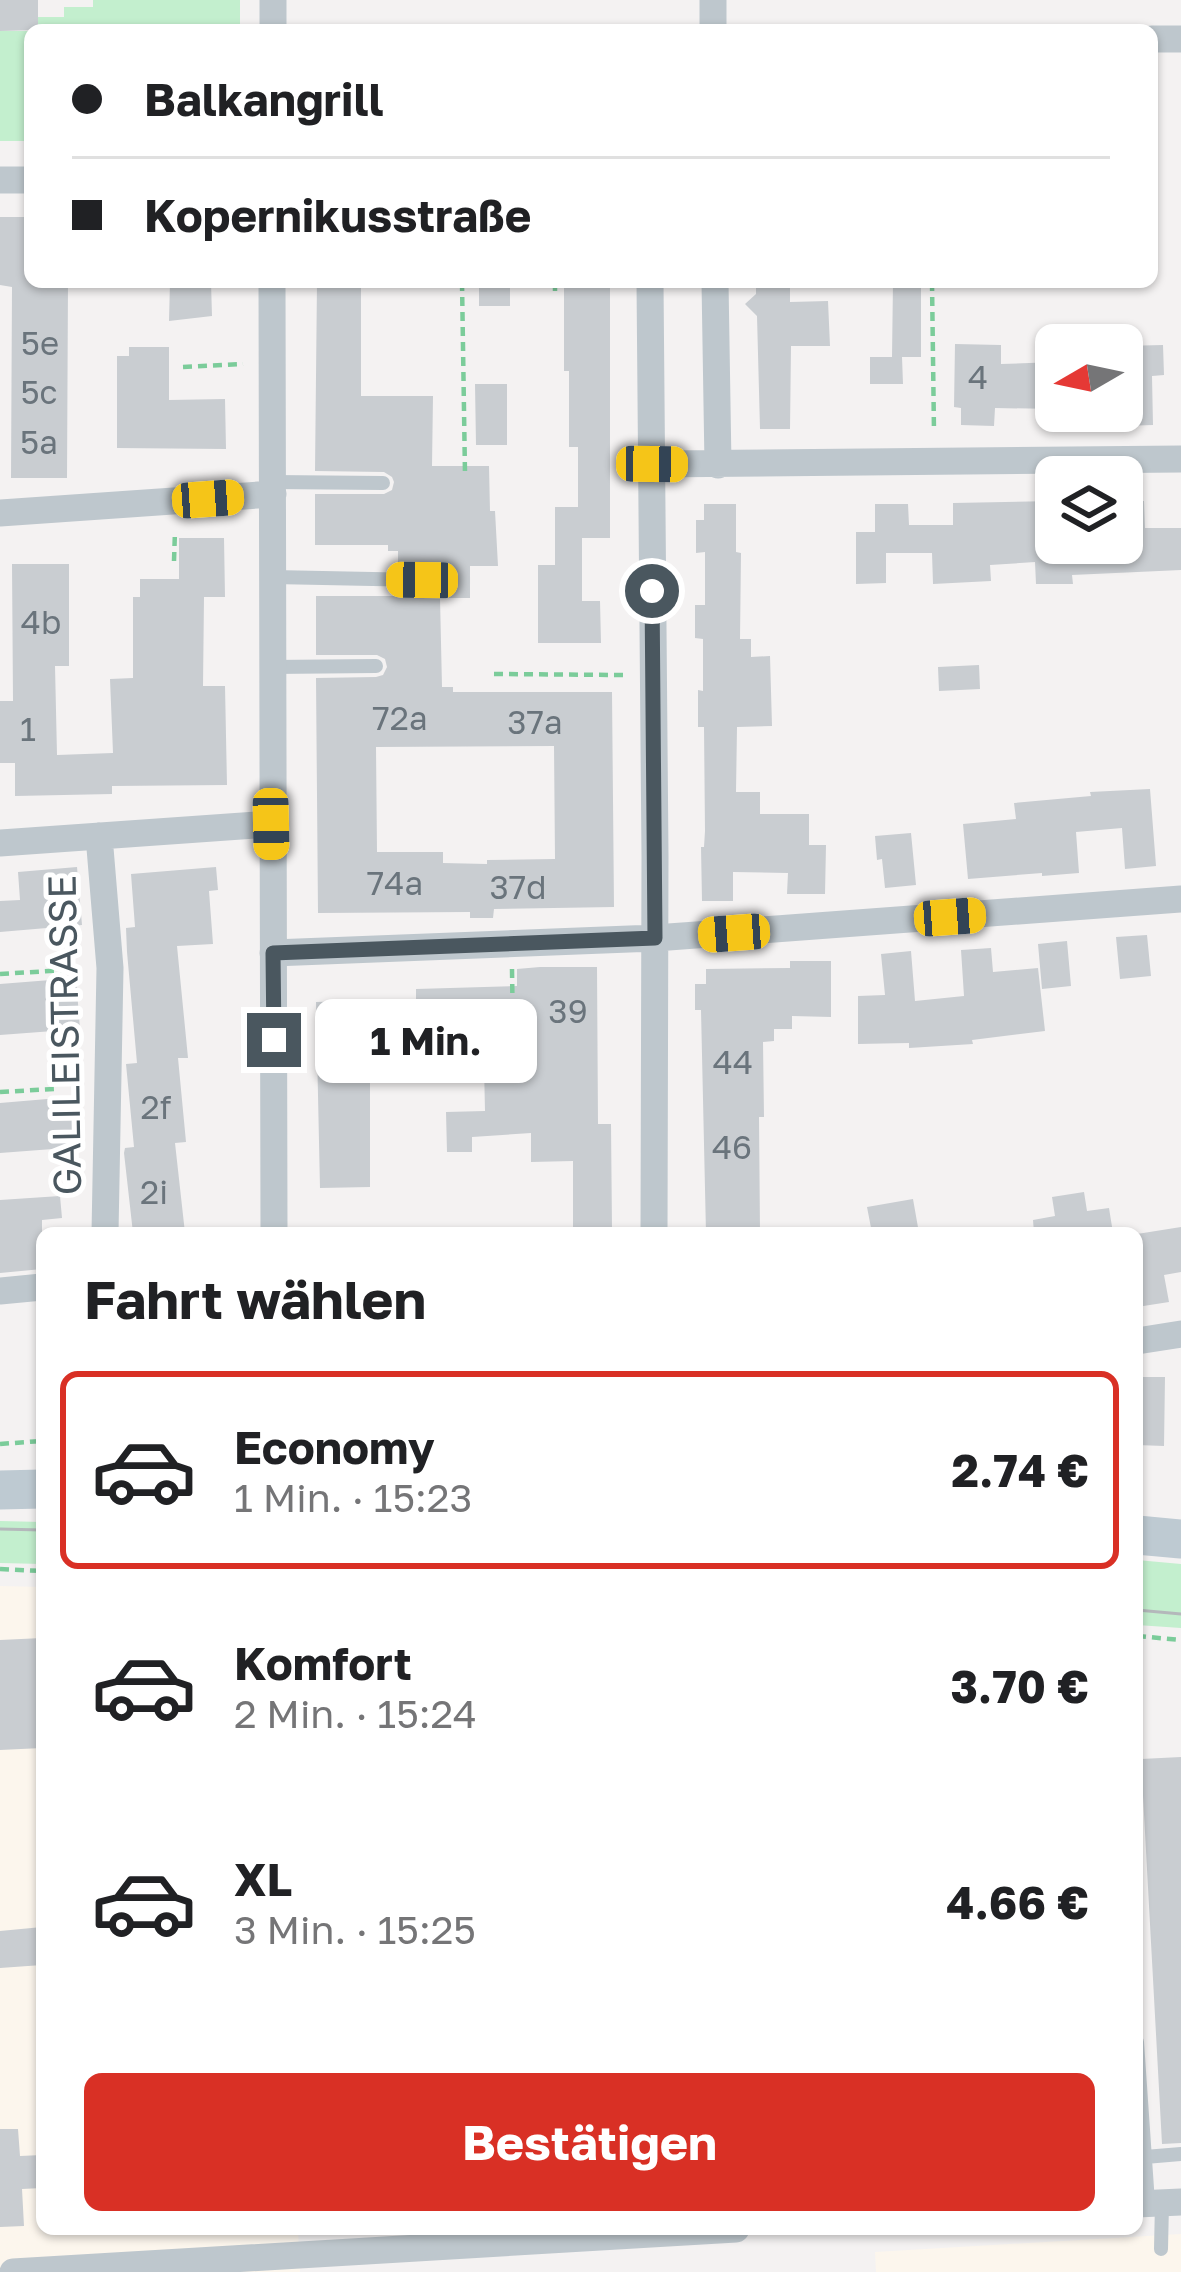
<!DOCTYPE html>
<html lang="de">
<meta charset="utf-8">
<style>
:root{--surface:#fff;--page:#f2f2f2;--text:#202124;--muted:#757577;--line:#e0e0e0;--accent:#d93025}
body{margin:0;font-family:"Golos Text",sans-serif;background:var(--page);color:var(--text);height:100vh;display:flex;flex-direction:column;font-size:45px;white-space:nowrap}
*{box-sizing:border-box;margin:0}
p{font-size:39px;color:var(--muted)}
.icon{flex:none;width:66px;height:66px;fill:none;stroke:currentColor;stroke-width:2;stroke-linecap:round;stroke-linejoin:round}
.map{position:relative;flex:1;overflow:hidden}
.panel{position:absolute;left:36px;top:1227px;width:1107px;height:1008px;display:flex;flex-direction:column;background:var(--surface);border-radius:18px;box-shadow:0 3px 9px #0004}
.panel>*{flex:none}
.top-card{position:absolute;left:24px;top:24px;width:1134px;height:264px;border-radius:18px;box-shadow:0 3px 9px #0004;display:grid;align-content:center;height:264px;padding:0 48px;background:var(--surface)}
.needle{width:78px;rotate:261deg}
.tools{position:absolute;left:1035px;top:324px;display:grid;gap:24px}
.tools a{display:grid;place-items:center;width:108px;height:108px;border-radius:18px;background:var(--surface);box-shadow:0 3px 9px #0004;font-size:60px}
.end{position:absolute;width:54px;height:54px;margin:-27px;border:15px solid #4a575f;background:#fff;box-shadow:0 0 0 6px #fff}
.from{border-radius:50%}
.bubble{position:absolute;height:84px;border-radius:18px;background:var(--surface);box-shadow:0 3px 9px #0004;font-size:39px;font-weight:700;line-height:84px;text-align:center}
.car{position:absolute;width:36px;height:72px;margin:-36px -18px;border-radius:15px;box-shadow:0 0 9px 3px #0007;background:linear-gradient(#f5c518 24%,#345 0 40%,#f5c518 0 76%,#345 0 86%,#f5c518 0)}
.top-card b{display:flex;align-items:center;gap:42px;height:114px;font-size:45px}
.top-card b+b{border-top:3px solid var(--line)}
.top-card i{width:30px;height:30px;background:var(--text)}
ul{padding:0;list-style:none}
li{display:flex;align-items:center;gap:36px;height:198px;margin:0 24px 18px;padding:0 24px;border:6px solid transparent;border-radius:18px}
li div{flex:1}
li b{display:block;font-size:45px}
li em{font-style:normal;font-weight:700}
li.selected{border-color:var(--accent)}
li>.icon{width:108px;height:108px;stroke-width:1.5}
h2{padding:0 48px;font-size:54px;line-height:144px}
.primary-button{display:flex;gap:24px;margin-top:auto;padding:24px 48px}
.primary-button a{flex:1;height:138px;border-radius:18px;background:var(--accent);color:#fff;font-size:48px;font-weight:700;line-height:138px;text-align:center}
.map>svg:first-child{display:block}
.commercial{fill:#fcf6ed}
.green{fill:#c3efce}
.building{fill:#c9cdd1;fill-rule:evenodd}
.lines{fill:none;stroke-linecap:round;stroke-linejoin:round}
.path{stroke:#7bcc9a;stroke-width:4.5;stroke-dasharray:9 6;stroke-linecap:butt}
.lane{stroke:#bec7cd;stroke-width:14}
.street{stroke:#bec7cd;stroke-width:27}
.secondary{stroke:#becad2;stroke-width:39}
.tram{stroke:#b4b8bb;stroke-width:3}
.route{stroke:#4a575f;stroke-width:15}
.labels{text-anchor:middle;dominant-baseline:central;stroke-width:10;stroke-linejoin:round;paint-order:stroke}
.number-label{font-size:33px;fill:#6a747c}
.street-label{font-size:39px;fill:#4a575f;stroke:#fff}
</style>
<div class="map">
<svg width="1181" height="2272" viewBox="0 0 1181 2272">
<rect width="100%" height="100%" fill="#f4f2f2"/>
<path class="commercial" d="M 0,1586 L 42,1587 L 42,2229 L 298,2229 L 300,2272 L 0,2272 Z
M 1181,2234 L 1181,2272 L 876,2272 L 875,2252 Z"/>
<path class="green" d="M 93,0 L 240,0 L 240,30 L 38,30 L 38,17 L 64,17 L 64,7 L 93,7 Z
M 0,31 L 30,31 L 30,141 L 0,141 Z
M 0,1521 L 42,1522 L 42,1564 L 0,1563 Z
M 1137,1560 L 1181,1564 L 1181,1628 L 1137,1625 Z"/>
<path class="building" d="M 0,0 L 38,0 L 38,30 L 0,31 Z
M 0,217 L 30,217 L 30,282 L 68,282 L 67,478 L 11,478 L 12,287 L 0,285 Z
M 170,282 L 211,282 L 212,316 L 169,321 Z
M 317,282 L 361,282 L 361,396 L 433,396 L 432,466 L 489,466 L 490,511 L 495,511 L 498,566 L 470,566 L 470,598 L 440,598 L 442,687 L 453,687 L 453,692 L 612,692 L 614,907 L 494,909 L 493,918 L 470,918 L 470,912 L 318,913 L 316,678 L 376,677 L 383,675 L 387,667 L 385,659 L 377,655 L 316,655 L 316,596 L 398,596 L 398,591 L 426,590 L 433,579 L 427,570 L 398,568 L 398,551 L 388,551 L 388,545 L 315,545 L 315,494 L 384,494 L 392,490 L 394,482 L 392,477 L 384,472 L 315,471 ZM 554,746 L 555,859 L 487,860 L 487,864 L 443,863 L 443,852 L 377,852 L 376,747 Z
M 479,282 L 510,282 L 510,306 L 479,306 Z
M 564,282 L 610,282 L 610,538 L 582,538 L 582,601 L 600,601 L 601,643 L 538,643 L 538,565 L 555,565 L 555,507 L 578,507 L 578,447 L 569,447 L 569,371 L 564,371 Z
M 756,282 L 790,282 L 790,302 L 828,301 L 830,346 L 791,346 L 790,429 L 760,429 L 757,316 L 745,304 L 756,294 Z
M 893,282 L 921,282 L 921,357 L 892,357 Z
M 955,344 L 1001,345 L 1001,364 L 1056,362 L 1056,409 L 995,408 L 994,426 L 961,425 L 961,408 L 954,407 Z
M 1163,345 L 1164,375 L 1152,376 L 1153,425 L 1122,426 L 1122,346 Z
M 129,347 L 169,347 L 169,400 L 225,399 L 226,449 L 117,448 L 117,356 L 129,356 Z
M 870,357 L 902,357 L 903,384 L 870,384 Z
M 475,384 L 507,384 L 507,445 L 476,445 Z
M 1056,501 L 1056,543 L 1122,543 L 1122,502 L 1144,501 L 1145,528 L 1181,528 L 1181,570 L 1072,575 L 1073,584 L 1036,584 L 1035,562 L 990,565 L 991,581 L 933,584 L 932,553 L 886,553 L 886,583 L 856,584 L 856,532 L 875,532 L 875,504 L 908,504 L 909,525 L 953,525 L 953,503 Z
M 704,504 L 736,504 L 736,552 L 741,553 L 740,639 L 751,639 L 751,657 L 770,656 L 772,726 L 737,727 L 736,792 L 760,792 L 760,814 L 809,814 L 809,845 L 826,845 L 825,894 L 787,894 L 788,873 L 733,872 L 733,901 L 702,901 L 701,847 L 704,847 L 705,831 L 704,727 L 698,727 L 698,690 L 703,691 L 703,639 L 695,638 L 695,605 L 705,605 L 705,552 L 696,553 L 696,520 L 704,520 Z
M 179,538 L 224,538 L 225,597 L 204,597 L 203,686 L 225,686 L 227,785 L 112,786 L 112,794 L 15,796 L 15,763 L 0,763 L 0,701 L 13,701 L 12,564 L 69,564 L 69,666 L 55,666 L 57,755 L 113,753 L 110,679 L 133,678 L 133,597 L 140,597 L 140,579 L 179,579 Z
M 979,665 L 980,689 L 939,691 L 938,667 Z
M 1150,789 L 1156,866 L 1125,869 L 1122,828 L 1076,832 L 1079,873 L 1042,876 L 1042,873 L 968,879 L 963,824 L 1016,819 L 1014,803 L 1091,796 L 1090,792 Z
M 911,833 L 916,885 L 885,888 L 882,859 L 877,860 L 875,836 Z
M 77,867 L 82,925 L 0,932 L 0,901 L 20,900 L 18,872 Z
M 216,867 L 218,890 L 209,891 L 213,944 L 177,946 L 188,1058 L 178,1058 L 186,1142 L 175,1143 L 185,1233 L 133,1233 L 124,1153 L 125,1148 L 134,1147 L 126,1064 L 137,1063 L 127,952 L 126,928 L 135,927 L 131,874 Z
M 1147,935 L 1151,976 L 1120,979 L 1116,937 Z
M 1067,941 L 1071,986 L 1042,989 L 1038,944 Z
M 991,948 L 993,972 L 1038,968 L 1045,1031 L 972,1040 L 973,1044 L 909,1048 L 909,1043 L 858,1044 L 858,996 L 885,995 L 881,954 L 911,951 L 915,1001 L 964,996 L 961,950 Z
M 790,961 L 831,961 L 831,1017 L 792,1016 L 792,1029 L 774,1029 L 774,1041 L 763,1042 L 764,1117 L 759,1117 L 760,1233 L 706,1233 L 701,1010 L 695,1010 L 695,984 L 706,984 L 706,969 L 790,968 Z
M 540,967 L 597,967 L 598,1124 L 611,1124 L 612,1230 L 573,1231 L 573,1161 L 531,1162 L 531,1133 L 472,1137 L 472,1152 L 447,1152 L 446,1112 L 485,1111 L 483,1021 L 400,1025 L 400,1022 L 355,1023 L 357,1081 L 370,1081 L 370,1187 L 320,1188 L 316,1002 L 416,999 L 416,989 L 517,986 L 517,969 Z
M 76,978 L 80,1029 L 0,1035 L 0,984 Z
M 59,1098 L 60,1102 L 71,1101 L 74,1144 L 66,1145 L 66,1148 L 0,1153 L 0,1103 Z
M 1084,1192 L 1087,1211 L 1109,1208 L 1113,1233 L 1034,1233 L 1033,1220 L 1055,1216 L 1052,1197 Z
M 60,1196 L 62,1218 L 42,1220 L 42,1269 L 0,1273 L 0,1200 Z
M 913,1199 L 919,1233 L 872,1233 L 867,1207 Z
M 1181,1227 L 1181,1272 L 1164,1275 L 1169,1302 L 1137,1307 L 1137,1234 Z
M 1137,1377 L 1165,1377 L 1164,1446 L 1137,1445 Z
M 42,1638 L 42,1748 L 0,1750 L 0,1640 Z
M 1181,1757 L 1181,2143 L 1162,2144 L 1141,1759 Z
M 42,1927 L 42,1965 L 0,1968 L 0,1931 Z
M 0,2129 L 18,2129 L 20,2156 L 42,2155 L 42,2188 L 22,2189 L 24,2226 L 0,2227 Z"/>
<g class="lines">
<path class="path" d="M 462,282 L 465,474
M 555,282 L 555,292
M 932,282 L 934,432
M 183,367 L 243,364
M 174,561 L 175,531
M 494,674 L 623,675
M 512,969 L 513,1037 L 530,1054 L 540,1054
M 0,974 L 66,970
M 0,1092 L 54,1089
M 0,1444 L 42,1441
M 0,1569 L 42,1571
M 1137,1636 L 1181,1640"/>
<path class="lane" d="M 273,482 L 383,483
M 273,577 L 422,580
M 272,667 L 376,666
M 1137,2042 L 1148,2203
M 1145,2157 L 1181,2154
M 1161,2249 L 1162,2203"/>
<path class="street" d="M 273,0 L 273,30
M 713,0 L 713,30
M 1152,39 L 1181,39
M 0,180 L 30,180
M 272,282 L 274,1233
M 650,282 L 655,856 L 654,1233
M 715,282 L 718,465
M 652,464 L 1181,459
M 0,513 L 273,494
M 99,836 L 110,968 L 105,1233
M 0,843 L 271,824
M 273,953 L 655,938 L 1181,899
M 0,1291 L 42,1287
M 1137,1341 L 1181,1334
M 1137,2204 L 1181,2202
M 13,2272 L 736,2229"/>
<path class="secondary" d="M 0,1490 L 42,1489
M 1137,1535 L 1181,1539"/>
<path class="tram" d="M 0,1529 L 42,1530
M 1137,1610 L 1181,1614"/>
</g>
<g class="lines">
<path class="route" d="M 274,1040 L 273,953 L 655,938 L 652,591"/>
</g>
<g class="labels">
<g class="number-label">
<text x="40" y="342">5e</text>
<text x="978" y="376">4</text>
<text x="39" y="391">5c</text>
<text x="39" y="441">5a</text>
<text x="41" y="621">4b</text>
<text x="400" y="717">72a</text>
<text x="535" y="721">37a</text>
<text x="28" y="728">1</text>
<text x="395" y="882">74a</text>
<text x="518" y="886">37d</text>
<text x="568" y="1010">39</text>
<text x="733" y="1061">44</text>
<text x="156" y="1106">2f</text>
<text x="732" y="1146">46</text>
<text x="154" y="1191">2i</text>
</g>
<g class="street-label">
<text transform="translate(64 1035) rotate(-91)">GALILEISTRASSE</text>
</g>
</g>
</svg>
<div class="tools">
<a><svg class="needle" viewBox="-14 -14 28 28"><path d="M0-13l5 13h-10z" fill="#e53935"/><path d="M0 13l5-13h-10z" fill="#757577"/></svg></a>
<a><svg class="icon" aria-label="layers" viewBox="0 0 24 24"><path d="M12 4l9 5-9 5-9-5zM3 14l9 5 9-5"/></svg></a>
</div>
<i class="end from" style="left:652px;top:591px"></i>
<i class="end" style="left:274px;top:1040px"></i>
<div class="bubble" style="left:315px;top:999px;width:222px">1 Min.</div>
<i class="car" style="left:652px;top:464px;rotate:91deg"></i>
<i class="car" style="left:208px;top:499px;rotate:86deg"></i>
<i class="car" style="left:422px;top:580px;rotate:271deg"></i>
<i class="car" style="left:271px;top:824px;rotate:179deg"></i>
<i class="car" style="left:950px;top:917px;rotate:86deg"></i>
<i class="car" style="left:734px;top:933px;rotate:266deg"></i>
<div class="top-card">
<b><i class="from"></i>Balkangrill</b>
<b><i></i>Kopernikusstraße</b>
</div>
<section class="panel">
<h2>Fahrt wählen</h2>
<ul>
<li class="selected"><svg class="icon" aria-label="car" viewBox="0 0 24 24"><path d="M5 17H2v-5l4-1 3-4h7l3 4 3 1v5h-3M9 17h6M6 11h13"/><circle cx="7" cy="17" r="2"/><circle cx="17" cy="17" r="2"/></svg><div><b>Economy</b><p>1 Min. · 15:23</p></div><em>2.74 €</em></li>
<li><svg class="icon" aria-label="car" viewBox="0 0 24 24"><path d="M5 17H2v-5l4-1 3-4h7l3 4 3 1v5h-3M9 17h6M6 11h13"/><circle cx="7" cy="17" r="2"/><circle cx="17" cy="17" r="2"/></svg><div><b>Komfort</b><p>2 Min. · 15:24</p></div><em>3.70 €</em></li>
<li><svg class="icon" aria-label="car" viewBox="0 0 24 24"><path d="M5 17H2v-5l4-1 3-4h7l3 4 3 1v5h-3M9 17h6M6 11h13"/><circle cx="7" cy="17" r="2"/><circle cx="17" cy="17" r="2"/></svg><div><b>XL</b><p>3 Min. · 15:25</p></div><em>4.66 €</em></li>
</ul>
<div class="primary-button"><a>Bestätigen</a></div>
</section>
</div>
